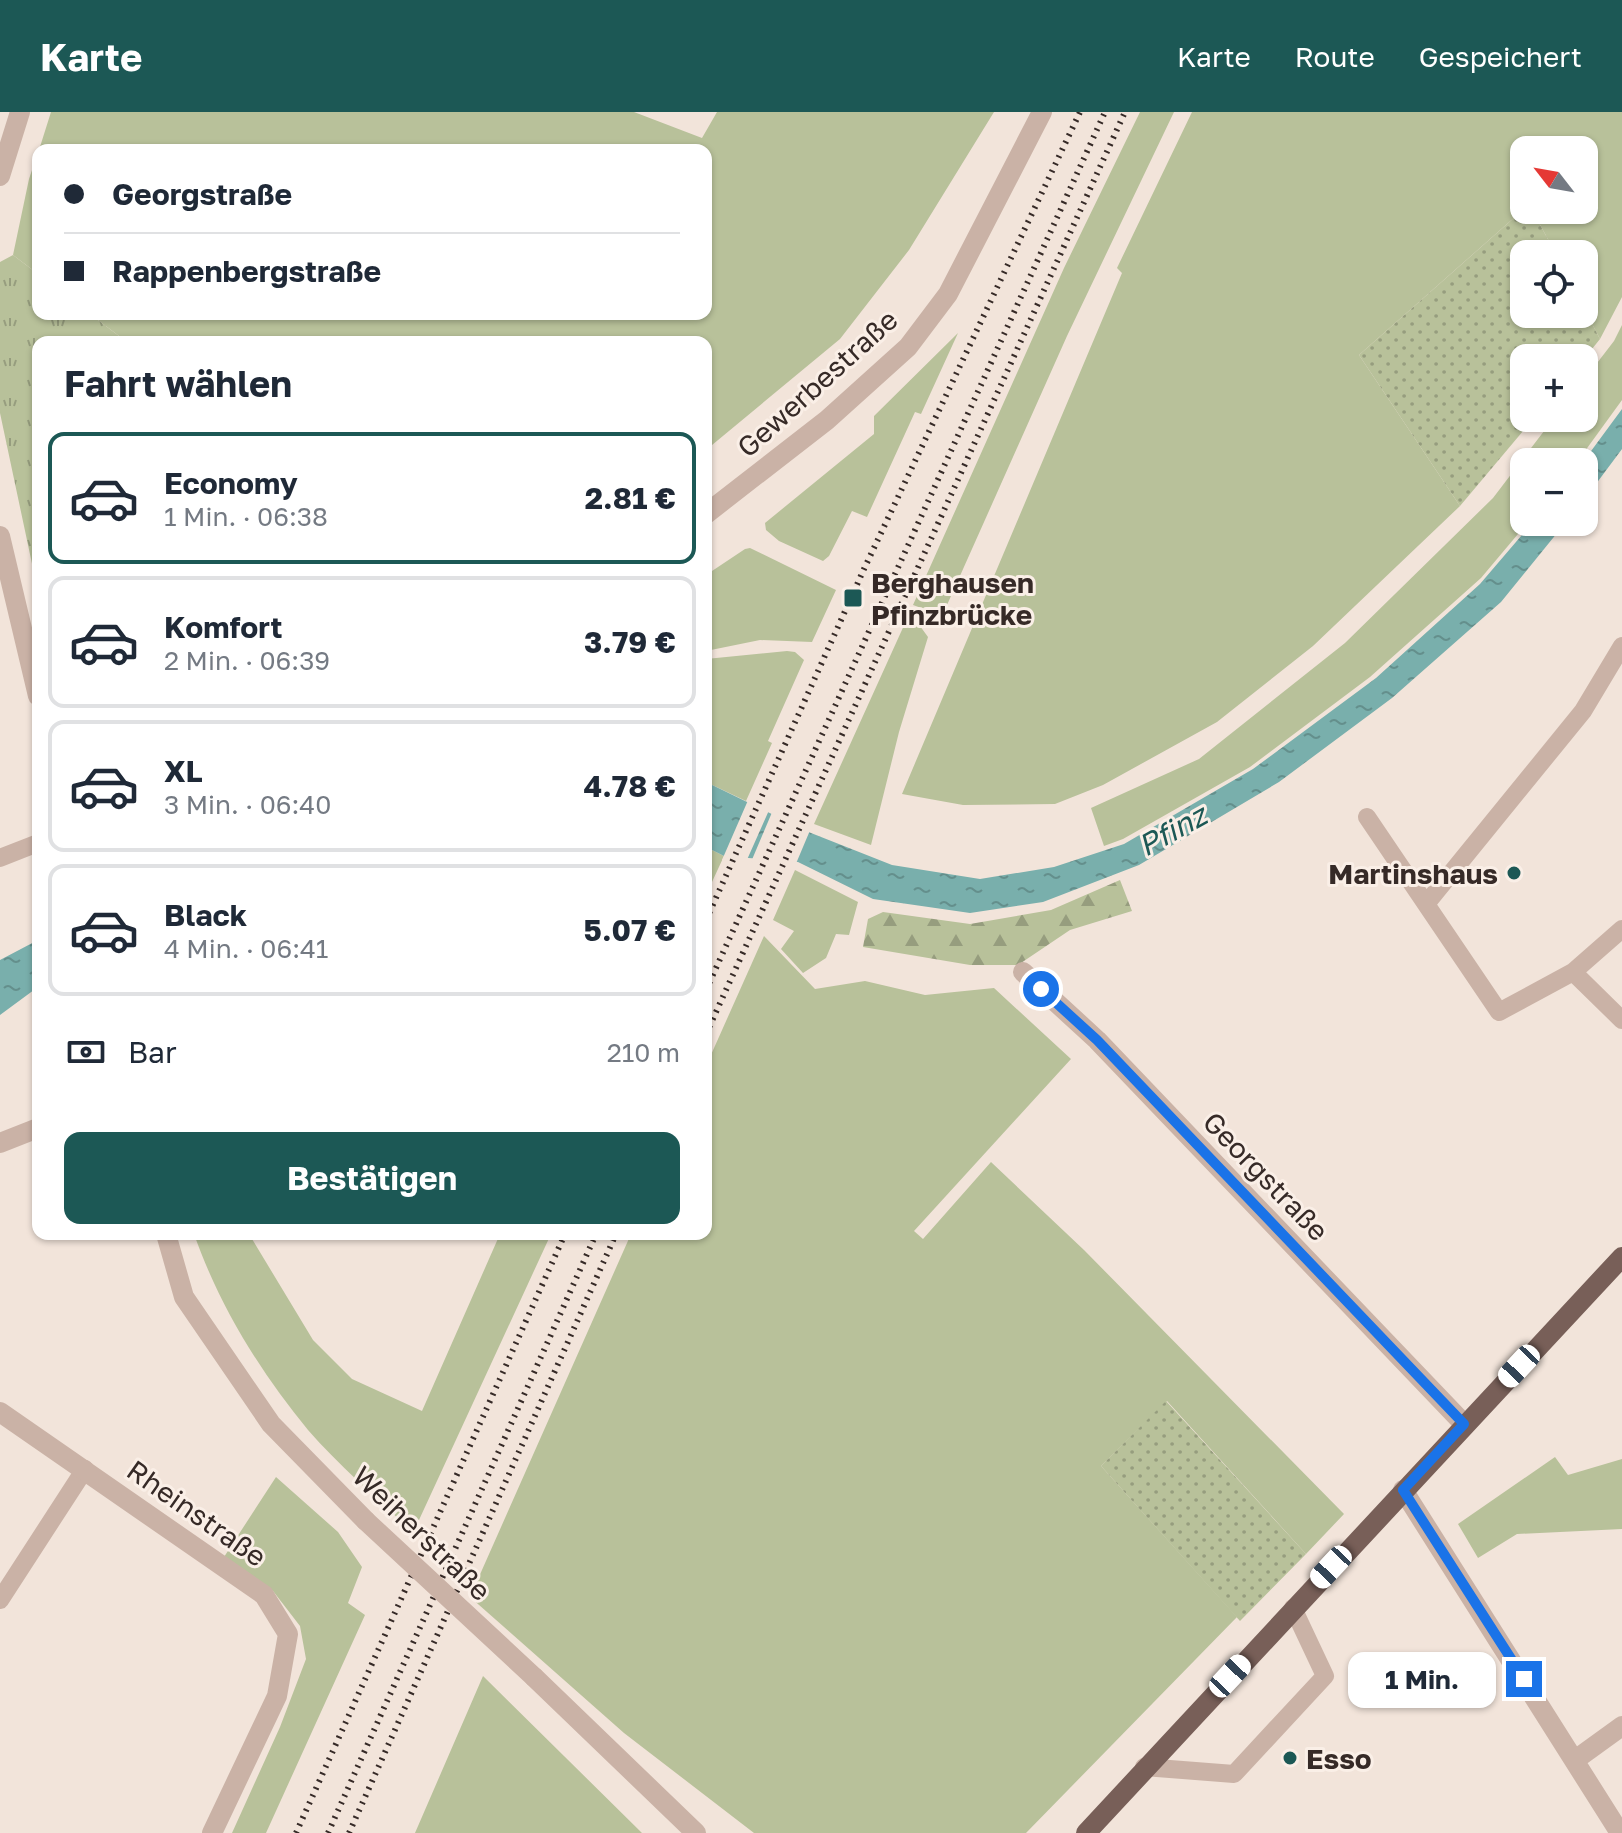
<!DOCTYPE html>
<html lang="de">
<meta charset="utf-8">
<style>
:root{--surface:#fff;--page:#f2f2f3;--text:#1f2937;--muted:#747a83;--line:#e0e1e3;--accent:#1c5855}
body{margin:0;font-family:"Golos Text",sans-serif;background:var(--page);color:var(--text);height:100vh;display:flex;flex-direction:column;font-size:30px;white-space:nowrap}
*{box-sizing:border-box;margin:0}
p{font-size:26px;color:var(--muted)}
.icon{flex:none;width:44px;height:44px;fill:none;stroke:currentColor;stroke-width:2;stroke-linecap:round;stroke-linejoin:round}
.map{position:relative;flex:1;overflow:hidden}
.side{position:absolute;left:32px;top:224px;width:680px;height:904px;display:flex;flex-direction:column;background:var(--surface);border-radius:16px;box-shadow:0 2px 6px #0004}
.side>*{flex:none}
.hud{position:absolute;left:32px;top:32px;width:680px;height:176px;border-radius:16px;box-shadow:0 2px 6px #0004;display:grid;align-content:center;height:176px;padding:0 32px;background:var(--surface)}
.needle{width:52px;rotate:301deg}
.tools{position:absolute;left:1510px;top:24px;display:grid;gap:16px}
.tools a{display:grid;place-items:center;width:88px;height:88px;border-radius:16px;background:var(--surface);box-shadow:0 2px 6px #0004;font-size:40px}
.end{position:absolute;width:36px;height:36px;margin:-18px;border:10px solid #1a73e8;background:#fff;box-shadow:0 0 0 4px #fff}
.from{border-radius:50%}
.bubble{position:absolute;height:56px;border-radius:16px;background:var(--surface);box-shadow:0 2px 6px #0004;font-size:26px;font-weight:700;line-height:56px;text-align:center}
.car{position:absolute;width:24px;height:48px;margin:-24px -12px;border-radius:10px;box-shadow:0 0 6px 2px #0007;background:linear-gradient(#fff 24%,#345 0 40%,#fff 0 76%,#345 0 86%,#fff 0)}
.hud b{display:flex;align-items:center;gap:28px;height:76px;font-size:30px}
.hud b+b{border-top:2px solid var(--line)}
.hud i{width:20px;height:20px;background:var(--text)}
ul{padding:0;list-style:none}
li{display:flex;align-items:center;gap:24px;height:132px;margin:0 16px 12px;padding:0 16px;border:4px solid var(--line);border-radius:16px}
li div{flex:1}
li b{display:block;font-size:30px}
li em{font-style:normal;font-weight:700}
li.active{border-color:var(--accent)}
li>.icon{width:72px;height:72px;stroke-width:1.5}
h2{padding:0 32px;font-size:36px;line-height:96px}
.pay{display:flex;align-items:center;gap:20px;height:88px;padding:0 32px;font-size:30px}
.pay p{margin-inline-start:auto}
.button{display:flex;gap:16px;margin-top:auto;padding:16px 32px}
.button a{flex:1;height:92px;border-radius:16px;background:var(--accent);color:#fff;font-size:32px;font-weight:700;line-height:92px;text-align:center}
header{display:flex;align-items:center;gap:48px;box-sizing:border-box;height:112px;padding:0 40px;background:var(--accent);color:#fff}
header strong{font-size:38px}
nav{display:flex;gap:44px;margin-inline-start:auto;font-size:28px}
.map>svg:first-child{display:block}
.grass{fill:#b8c19a}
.forest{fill:url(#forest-firs)}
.park{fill:url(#park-tufts)}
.garden{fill:url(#garden-dots)}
.water{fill:url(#water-ripples)}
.pier{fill:#f2e4da}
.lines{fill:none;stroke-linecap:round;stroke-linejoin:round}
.lane{stroke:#cab2a6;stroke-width:18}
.street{stroke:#cab2a6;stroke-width:20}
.primary{stroke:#785f58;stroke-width:20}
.rail{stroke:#362a27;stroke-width:6;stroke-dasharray:2 6;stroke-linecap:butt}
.street-bridge{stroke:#cab2a6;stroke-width:20}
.route{stroke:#1a73e8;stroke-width:10}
.poi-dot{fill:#1c5855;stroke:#faefe7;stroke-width:3}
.labels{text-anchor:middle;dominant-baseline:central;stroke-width:6;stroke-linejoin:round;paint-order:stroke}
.street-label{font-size:28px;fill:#362a27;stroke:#faefe7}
.poi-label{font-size:28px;font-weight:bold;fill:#362a27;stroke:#faefe7;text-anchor:start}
.water-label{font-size:30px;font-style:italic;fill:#1c5855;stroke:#faefe7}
</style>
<header>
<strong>Karte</strong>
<nav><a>Karte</a><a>Route</a><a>Gespeichert</a></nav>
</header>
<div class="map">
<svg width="1622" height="1721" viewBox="0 0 1622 1721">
<defs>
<pattern id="forest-firs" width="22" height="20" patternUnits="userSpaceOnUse" patternTransform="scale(2)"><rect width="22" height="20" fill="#b8c19a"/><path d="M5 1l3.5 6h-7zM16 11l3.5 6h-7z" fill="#969d7e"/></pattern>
<pattern id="park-tufts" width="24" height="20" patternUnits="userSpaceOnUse" patternTransform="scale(2)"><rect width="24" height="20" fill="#b8c19a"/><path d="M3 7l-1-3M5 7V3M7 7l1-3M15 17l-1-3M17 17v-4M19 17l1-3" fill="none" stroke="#969d7e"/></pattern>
<pattern id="garden-dots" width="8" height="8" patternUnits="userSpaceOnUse" patternTransform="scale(2)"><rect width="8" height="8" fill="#b8c19a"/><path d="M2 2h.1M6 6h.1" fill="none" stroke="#969d7e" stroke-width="1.8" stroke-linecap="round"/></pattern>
<pattern id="water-ripples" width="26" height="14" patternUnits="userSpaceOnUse" patternTransform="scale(2)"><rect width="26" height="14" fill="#79afac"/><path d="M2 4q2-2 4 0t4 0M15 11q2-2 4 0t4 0" fill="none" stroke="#648f8c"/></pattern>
</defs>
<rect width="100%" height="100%" fill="#f2e4da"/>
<path class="grass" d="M 51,0 L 634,0 L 702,26 L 717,0 L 994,0 L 909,138 L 840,227 L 706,338 L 706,230 L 127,230 L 90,202 L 706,202 L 706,38 L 39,38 Z
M 1140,0 L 1174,0 L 1067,224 L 947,493 C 937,500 925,498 913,493 L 1064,156 Z
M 1192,0 L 1622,0 L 1622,185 L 1600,227 L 1584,196 L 1584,142 L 1556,142 L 1532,98 L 1584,98 L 1584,38 L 1524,38 L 1524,97 L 1359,243 L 1460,394 L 1313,534 L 1217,610 L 1103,673 L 1055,692 L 963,693 L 902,682 L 1122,161 L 1117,156 Z
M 38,40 L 38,162 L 13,143 L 29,67 Z
M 1622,213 L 1622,288 L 1577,350 L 1524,350 L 1524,410 L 1528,410 L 1481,466 L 1370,565 L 1250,655 L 1123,727 L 1104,734 L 1091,696 L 1199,647 L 1345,531 L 1493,386 L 1554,306 L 1584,306 L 1584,268 L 1614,229 Z
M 958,221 L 921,302 L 915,300 L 867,405 L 852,399 L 829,444 L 823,449 L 779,429 L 766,418 L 765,411 L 874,322 L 874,304 Z
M 750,436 L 836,478 L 812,530 L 760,528 L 706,539 L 706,463 L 745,437 Z
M 906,509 L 920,514 L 928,525 L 899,620 L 871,733 L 814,712 Z
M 787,539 L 795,540 L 804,548 L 768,629 L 772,631 L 746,689 L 706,670 L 706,547 Z
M 706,735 L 724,744 L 706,783 Z
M 795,758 L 858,790 L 849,823 L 836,822 L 826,846 L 803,861 L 781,837 L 794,819 L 773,808 Z
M 764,824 L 815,877 L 865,869 L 925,883 L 994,876 L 1071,947 L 914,1119 L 923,1127 L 991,1050 L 1084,1138 L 1344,1402 L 1306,1442 L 1167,1289 L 1101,1354 L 1237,1505 L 1026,1721 L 754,1721 L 624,1621 L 470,1485 L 631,1122 L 706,1122 L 706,954 Z
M 194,1122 L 249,1122 L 313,1228 L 352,1267 L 422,1299 L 500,1122 L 551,1122 L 413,1421 C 379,1387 340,1355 308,1318 C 260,1260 219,1193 194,1122 Z
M 1555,1345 L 1568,1363 L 1622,1347 L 1622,1417 L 1517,1422 L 1478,1446 L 1458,1412 Z
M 276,1365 L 338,1420 L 362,1455 L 348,1491 L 365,1503 L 266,1721 L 232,1721 L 280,1615 L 306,1547 L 300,1514 L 273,1479 L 224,1445 Z
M 483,1564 L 642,1721 L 415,1721 Z"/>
<path class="forest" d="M 1120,768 L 1132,799 L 1070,818 L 1018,853 L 970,853 L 863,835 L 868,807 L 883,800 L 970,812 L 1051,798 Z"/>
<path class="park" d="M 13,143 L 38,162 L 38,202 L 90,202 L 127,230 L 38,230 L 38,480 L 0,301 L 0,150 Z"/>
<path class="garden" d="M 1524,97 L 1532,98 L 1556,142 L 1524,142 L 1524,202 L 1584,202 L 1584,196 L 1600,227 L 1584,247 L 1524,246 L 1524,306 L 1534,306 L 1460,394 L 1359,243 Z
M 1166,1289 L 1306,1442 L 1240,1509 L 1101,1354 Z"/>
<path class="water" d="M 1622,297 L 1622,337 L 1584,388 L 1583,350 Z
M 1533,410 L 1566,410 L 1501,490 L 1392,586 L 1279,670 L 1139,753 L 1043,790 L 970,801 L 873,787 L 798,750 L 724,744 L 706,735 L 706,670 L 811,721 L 892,753 L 980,767 L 1054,755 L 1124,732 L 1253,657 L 1376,566 L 1480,472 Z
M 38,828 L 38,875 L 0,903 L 0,848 Z"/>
<path class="pier" d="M 749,686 L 770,696 L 746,750 L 722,748 Z
M 773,698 L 811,716 L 795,754 L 751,750 Z"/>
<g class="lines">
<path class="lane" d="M 1367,705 L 1499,900 L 1573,860 L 1622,817
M 0,746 L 38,731
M 1426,792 L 1583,599 L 1622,534
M 1573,860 L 1622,908
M 0,1488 L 85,1357
M 1144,1655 L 1234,1662 L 1325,1564 L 1293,1496"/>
<path class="street" d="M 0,64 L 20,0
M 706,402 L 827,308 L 908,235 L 948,182 L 1042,0
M 0,424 L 38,584
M 1023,860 L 1097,928 L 1464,1312
M 0,1031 L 38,1016
M 166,1122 L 184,1185 L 271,1312 L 366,1409
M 0,1300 L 264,1483 L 288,1522 L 277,1584 L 212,1721
M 1403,1378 L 1620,1721
M 534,1565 L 696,1721
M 1575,1648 L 1622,1614"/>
<path class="primary" d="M 1086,1721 L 1622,1145"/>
<path class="rail" d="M 706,808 L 864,457 L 1080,0
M 706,878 L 1105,0
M 706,922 L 1125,0
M 296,1721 L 565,1122
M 328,1721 L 596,1122
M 349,1721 L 616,1122"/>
<path class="street-bridge" d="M 366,1409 L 534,1565"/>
</g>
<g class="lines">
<path class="route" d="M 1041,877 L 1097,928 L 1464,1312 L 1403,1378 L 1524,1567"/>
</g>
<g class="poi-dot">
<rect x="843" y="476" width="20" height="20" rx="4"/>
<circle cx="1514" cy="761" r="8"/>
<circle cx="1290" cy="1646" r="8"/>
</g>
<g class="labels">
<g class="street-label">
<text transform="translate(817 271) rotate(-42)">Gewerbestraße</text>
<text transform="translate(1266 1064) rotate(46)">Georgstraße</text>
<text transform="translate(197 1401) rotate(35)">Rheinstraße</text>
<text transform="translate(422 1421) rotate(44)">Weiherstraße</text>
</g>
<g class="poi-label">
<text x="871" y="470">Berghausen<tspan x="871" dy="32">Pfinzbrücke</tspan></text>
<text x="1498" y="761" text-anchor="end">Martinshaus</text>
<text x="1306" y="1646">Esso</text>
</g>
<g class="water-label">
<text transform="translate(1172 718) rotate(-29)">Pfinz</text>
</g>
</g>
</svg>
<div class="tools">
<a><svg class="needle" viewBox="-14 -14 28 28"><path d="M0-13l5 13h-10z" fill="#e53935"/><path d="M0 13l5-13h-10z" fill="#747a83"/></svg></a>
<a><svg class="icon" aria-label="locate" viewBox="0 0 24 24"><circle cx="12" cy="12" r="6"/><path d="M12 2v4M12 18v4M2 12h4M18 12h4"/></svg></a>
<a>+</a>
<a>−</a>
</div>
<i class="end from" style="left:1041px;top:877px"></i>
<i class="end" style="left:1524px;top:1567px"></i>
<div class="bubble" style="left:1348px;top:1540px;width:148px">1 Min.</div>
<i class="car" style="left:1519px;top:1254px;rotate:223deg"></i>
<i class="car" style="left:1331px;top:1455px;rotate:223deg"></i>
<i class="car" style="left:1230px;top:1564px;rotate:43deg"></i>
<div class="hud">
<b><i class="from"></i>Georgstraße</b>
<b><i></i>Rappenbergstraße</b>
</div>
<section class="side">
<h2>Fahrt wählen</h2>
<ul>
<li class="active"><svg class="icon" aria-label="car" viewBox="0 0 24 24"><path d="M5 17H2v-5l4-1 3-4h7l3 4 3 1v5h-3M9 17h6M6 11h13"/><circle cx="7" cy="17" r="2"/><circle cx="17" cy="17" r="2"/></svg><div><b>Economy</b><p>1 Min. · 06:38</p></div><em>2.81 €</em></li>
<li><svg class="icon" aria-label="car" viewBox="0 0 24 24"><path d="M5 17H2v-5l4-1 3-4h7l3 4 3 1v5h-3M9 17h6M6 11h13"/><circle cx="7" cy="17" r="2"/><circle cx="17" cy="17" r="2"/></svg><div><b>Komfort</b><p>2 Min. · 06:39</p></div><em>3.79 €</em></li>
<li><svg class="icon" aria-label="car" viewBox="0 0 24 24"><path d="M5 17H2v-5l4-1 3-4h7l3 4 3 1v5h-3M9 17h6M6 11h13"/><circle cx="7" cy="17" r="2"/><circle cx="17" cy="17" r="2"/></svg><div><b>XL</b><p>3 Min. · 06:40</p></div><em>4.78 €</em></li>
<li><svg class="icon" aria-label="car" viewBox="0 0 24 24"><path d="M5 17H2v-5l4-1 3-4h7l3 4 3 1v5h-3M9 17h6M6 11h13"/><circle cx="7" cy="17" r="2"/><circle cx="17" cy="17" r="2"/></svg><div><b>Black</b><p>4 Min. · 06:41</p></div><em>5.07 €</em></li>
</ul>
<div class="pay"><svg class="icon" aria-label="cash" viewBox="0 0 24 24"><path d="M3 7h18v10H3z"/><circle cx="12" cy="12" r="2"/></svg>Bar<p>210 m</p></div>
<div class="button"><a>Bestätigen</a></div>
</section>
</div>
